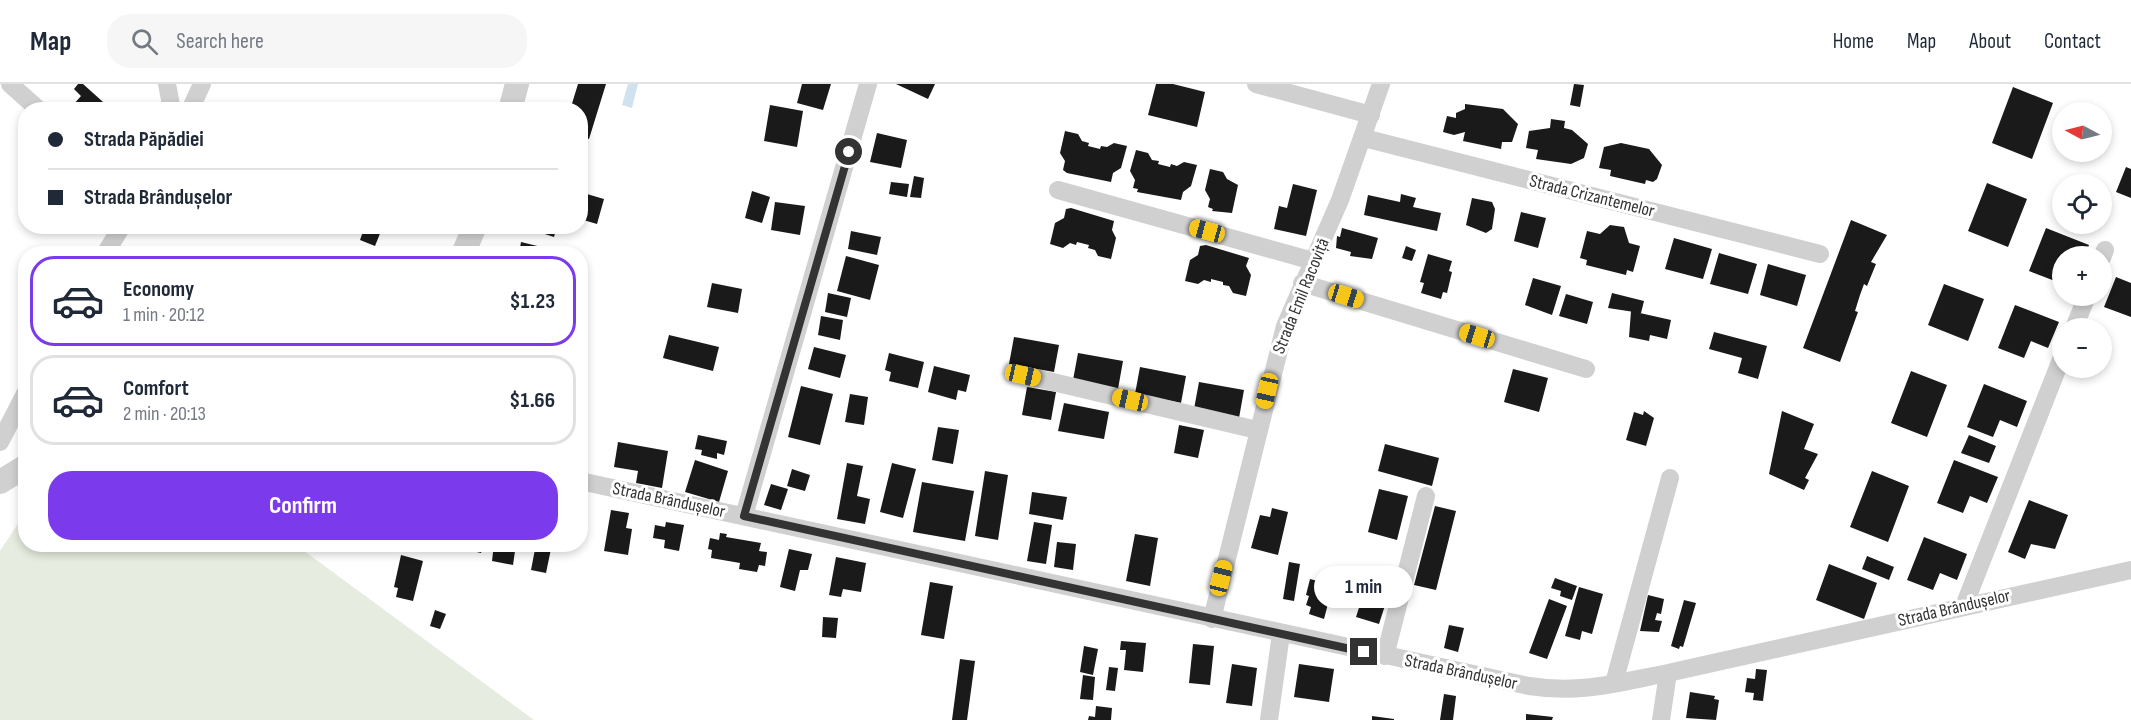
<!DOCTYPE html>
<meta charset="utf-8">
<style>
:root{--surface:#fff;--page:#f6f6f7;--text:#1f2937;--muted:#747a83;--line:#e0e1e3;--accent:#7c3aed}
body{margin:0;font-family:"Sofia Sans Condensed",sans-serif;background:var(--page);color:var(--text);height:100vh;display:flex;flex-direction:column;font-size:22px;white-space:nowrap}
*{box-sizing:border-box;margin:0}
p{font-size:20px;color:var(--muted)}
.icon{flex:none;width:33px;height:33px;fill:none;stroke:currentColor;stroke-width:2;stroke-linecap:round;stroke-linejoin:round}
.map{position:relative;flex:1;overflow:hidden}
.details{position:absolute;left:18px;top:162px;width:570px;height:306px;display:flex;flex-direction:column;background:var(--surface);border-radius:24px;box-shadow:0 3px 9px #0003}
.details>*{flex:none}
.hud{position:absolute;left:18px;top:18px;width:570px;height:132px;border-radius:24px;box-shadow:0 3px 9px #0003;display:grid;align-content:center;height:132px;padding:0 30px;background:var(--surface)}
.needle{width:39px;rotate:277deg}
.tools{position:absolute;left:2052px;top:18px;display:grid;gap:12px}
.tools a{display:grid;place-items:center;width:60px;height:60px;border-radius:50%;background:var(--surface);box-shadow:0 3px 9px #0003;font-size:30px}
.end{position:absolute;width:27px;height:27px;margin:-14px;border:8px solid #333;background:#fff;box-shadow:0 0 0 3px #fff}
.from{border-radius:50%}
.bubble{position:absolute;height:42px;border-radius:21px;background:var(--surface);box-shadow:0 3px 9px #0003;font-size:20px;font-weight:700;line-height:42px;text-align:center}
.car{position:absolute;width:18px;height:36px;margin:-18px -9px;border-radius:8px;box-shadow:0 0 4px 2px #0007;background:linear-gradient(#f5c518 24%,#345 0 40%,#f5c518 0 76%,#345 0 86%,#f5c518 0)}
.hud b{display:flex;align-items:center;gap:21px;height:57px;font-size:22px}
.hud b+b{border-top:2px solid var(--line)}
.hud i{width:15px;height:15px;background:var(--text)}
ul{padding:10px 0 0;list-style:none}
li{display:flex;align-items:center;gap:18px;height:90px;margin:0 12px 9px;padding:0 18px;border:3px solid var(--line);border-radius:24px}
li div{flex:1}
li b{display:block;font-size:22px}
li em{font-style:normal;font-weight:700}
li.selected{border-color:var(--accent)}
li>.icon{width:54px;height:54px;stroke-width:1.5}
.button{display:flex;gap:12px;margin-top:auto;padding:12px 30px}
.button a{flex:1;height:69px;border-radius:24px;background:var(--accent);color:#fff;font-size:24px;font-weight:700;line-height:69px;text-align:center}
header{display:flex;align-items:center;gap:36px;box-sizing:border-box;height:84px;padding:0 30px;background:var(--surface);border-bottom:2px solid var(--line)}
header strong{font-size:28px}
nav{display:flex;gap:33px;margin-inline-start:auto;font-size:21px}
.search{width:420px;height:54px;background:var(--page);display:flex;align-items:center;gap:15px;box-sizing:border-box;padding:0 21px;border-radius:24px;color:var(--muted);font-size:22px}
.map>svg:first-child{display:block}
.green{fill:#e6ecdf}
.water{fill:#cfe2ee}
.building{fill:#1a1a1a}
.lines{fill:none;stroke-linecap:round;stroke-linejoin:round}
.minor{stroke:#d0d0d0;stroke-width:18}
.tertiary{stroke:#d0d0d0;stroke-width:24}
.route{stroke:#333;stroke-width:8}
.labels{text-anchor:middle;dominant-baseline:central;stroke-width:6;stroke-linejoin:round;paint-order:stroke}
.street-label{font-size:18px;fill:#333;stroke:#fff}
</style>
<header>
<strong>Map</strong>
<div class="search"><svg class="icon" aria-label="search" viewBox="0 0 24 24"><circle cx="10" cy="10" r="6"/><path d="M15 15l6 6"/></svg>Search here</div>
<nav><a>Home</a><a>Map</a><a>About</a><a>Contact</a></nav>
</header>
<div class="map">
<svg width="2131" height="636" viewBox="0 0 2131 636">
<rect width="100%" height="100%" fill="#fff"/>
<path class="green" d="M 25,429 L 26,460 L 296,461 L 534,636 L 0,636 L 0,467 Z"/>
<path class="water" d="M 628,0 L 638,0 L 632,24 L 622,21 Z"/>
<path class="building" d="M 78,0 L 83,0 L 112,26 L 78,26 L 73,21 L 81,12 L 74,5 Z
M 578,0 L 606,0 L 589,55 L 580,53 L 580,26 L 570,26 Z
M 802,0 L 831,0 L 823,26 L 797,19 Z
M 896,0 L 935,0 L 928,15 Z
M 1156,0 L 1173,0 L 1205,8 L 1197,43 L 1148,31 Z
M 1574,0 L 1584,1 L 1580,23 L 1570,21 Z
M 2013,3 L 2053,19 L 2032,75 L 1992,59 Z
M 1465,20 L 1503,25 L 1518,40 L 1512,58 L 1502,58 L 1501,65 L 1463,57 L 1465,48 L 1454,51 L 1443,48 L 1447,32 L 1456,34 L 1456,29 L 1465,25 Z
M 770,21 L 803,27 L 797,63 L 764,57 Z
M 1551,35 L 1565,37 L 1564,44 L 1572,46 L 1588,60 L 1584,74 L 1571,80 L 1536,75 L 1538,66 L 1526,64 L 1529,47 L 1550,44 Z
M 1065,47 L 1078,50 L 1082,57 L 1089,59 L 1088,62 L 1100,65 L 1101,62 L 1107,63 L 1114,59 L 1127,62 L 1121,84 L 1113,89 L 1111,98 L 1067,89 L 1063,86 L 1065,77 L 1060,69 Z
M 877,49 L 907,56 L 901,84 L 870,78 Z
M 1621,59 L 1649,65 L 1662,81 L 1657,95 L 1653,98 L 1646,96 L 1645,100 L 1610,92 L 1611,86 L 1599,84 L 1604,63 Z
M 580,64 L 587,66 L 581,87 L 580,87 Z
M 1136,66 L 1148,69 L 1152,76 L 1159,77 L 1158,80 L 1170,83 L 1171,80 L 1177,82 L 1184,78 L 1197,81 L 1191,102 L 1183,108 L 1181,116 L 1137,108 L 1138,105 L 1133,104 L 1135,96 L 1130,87 Z
M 2126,83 L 2131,85 L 2131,114 L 2116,108 Z
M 1210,85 L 1223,88 L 1227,95 L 1238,101 L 1232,129 L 1212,127 L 1213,125 L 1208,123 L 1210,115 L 1205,106 Z
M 914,92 L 924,94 L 921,114 L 910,113 Z
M 891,98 L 909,100 L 907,113 L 889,110 Z
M 1987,99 L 2027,115 L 2008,163 L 1968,147 Z
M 1293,100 L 1317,106 L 1306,152 L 1274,145 L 1279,122 L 1287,124 Z
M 752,107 L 770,113 L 762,139 L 745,134 Z
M 580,108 L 604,115 L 597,140 L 580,135 Z
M 1401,110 L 1416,114 L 1413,123 L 1441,129 L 1437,147 L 1364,131 L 1368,111 L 1400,118 Z
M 1472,114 L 1492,118 L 1495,125 L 1492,145 L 1486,149 L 1466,141 Z
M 775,118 L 805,122 L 800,151 L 771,146 Z
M 1071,124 L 1114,137 L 1112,146 L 1116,154 L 1111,175 L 1098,172 L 1095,166 L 1088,164 L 1089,161 L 1077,158 L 1076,161 L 1070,159 L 1063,164 L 1050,160 L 1055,139 L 1064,134 L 1066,125 Z
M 1521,128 L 1546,134 L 1538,164 L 1514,157 Z
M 1851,136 L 1887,151 L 1871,178 L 1876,180 L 1867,202 L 1864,200 L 1860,211 L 1855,227 L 1858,228 L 1840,278 L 1803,264 Z
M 1610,141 L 1624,143 L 1629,159 L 1640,162 L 1633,188 L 1627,186 L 1626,191 L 1586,181 L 1587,176 L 1580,174 L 1587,147 L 1600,150 Z
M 365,142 L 383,142 L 375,162 L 360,156 Z
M 520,142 L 557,142 L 554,153 Z
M 1342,144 L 1378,154 L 1372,175 L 1350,172 L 1351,168 L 1336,164 L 1337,152 L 1340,153 Z
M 2046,144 L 2089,161 L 2085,172 L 2062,172 L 2062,180 L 2055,197 L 2029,187 Z
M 851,147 L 881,153 L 877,171 L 848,165 Z
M 1674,154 L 1712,165 L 1703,195 L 1665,185 Z
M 521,158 L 566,169 L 566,170 L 519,170 Z
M 1206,161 L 1249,174 L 1246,182 L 1251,191 L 1246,212 L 1233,209 L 1229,202 L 1223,201 L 1223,198 L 1211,195 L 1211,198 L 1204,196 L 1198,200 L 1185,197 L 1190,176 L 1198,171 L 1200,162 Z
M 1406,162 L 1416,166 L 1412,177 L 1402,174 Z
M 1719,169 L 1757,180 L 1748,210 L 1710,200 Z
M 1428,170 L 1452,177 L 1449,187 L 1452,188 L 1447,209 L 1443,208 L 1441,215 L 1421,209 L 1424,199 L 1420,198 Z
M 846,172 L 879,181 L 870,216 L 837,207 Z
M 1768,180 L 1806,191 L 1797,222 L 1760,211 Z
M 2116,193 L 2131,199 L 2131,233 L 2104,223 Z
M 1533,194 L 1561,202 L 1552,231 L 1525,221 Z
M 712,199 L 742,205 L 738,229 L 707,223 Z
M 1944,200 L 1984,215 L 1968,257 L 1928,241 Z
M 828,209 L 851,214 L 847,233 L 825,228 Z
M 1612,209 L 1644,217 L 1641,229 L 1608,224 Z
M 1566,210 L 1593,218 L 1587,240 L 1559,232 Z
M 2015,221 L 2059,238 L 2048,264 L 2031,257 L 2024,274 L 1998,264 Z
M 1631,227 L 1671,236 L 1667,255 L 1650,251 L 1649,257 L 1629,253 Z
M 821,232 L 843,236 L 840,256 L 818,251 Z
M 1714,248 L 1767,262 L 1758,295 L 1738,289 L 1742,274 L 1709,265 Z
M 669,251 L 719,263 L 713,287 L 663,274 Z
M 1014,253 L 1059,261 L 1054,288 L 1009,280 Z
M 814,263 L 846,271 L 840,294 L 808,285 Z
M 889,269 L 924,278 L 918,304 L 889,297 L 891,288 L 885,286 Z
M 1078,269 L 1123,277 L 1118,305 L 1073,296 Z
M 934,282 L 970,291 L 966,308 L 958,306 L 956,316 L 928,308 Z
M 1140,283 L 1186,292 L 1181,319 L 1135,310 Z
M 1513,285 L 1548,294 L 1539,328 L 1504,318 Z
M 1911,287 L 1947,301 L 1927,353 L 1891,339 Z
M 1199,298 L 1244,306 L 1239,334 L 1194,325 Z
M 1984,300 L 2027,317 L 2017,343 L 2000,336 L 1993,353 L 1967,343 Z
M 801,302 L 833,310 L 820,361 L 788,353 Z
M 1027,303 L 1056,308 L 1051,336 L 1022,331 Z
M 850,310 L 868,313 L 864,341 L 845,338 Z
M 1064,319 L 1109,328 L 1104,355 L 1058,347 Z
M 1644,327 L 1654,334 L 1646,362 L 1626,356 L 1634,328 L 1643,331 Z
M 1782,327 L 1814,340 L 1804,365 L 1818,370 L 1805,394 L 1809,396 L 1804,406 L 1769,390 Z
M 1179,341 L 1204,346 L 1198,374 L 1174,369 Z
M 938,343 L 959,346 L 953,380 L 932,376 Z
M 698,351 L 727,357 L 724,371 L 717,369 L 717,375 L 701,371 L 702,366 L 695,365 Z
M 1969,351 L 1996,362 L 1989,379 L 1961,369 Z
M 618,358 L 668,367 L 662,404 L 636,399 L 638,387 L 614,383 Z
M 1385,360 L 1439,374 L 1432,402 L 1378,387 Z
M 695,376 L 728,387 L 719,418 L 685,408 Z
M 1954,376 L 1998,393 L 1987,419 L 1970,412 L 1963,429 L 1937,419 Z
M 847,379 L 863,382 L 857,412 L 870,415 L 865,440 L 837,435 Z
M 892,379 L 916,385 L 903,434 L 880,428 Z
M 792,385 L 810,391 L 805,407 L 787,402 Z
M 985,387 L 1008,391 L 998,456 L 975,452 Z
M 1872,387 L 1909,402 L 1888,458 L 1850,443 Z
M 922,398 L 974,407 L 965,457 L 913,448 Z
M 771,400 L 788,405 L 781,426 L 764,421 Z
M 1379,405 L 1408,412 L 1397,456 L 1368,448 Z
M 1032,408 L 1067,413 L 1063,436 L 1029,430 Z
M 2029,416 L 2068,431 L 2055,465 L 2031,460 L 2025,475 L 2008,468 Z
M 1435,422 L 1456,427 L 1436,506 L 1414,501 Z
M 1272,424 L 1288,428 L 1278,471 L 1251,464 L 1260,431 L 1270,433 Z
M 611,426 L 629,429 L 626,444 L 632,445 L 628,471 L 604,467 Z
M 666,438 L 684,441 L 679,467 L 664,464 L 665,456 L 653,454 L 655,441 L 665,443 Z
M 1034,438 L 1052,441 L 1046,480 L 1027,477 Z
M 720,449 L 727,450 L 726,453 L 761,459 L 759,467 L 767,468 L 765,482 L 759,481 L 757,488 L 739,485 L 740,479 L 711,474 L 712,466 L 708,465 L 710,454 L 719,456 Z
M 1135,450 L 1158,454 L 1150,502 L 1126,497 Z
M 1924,453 L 1967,470 L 1957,496 L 1940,489 L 1933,506 L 1907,496 Z
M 1057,458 L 1076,460 L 1073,486 L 1054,483 Z
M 469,460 L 484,460 L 481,469 L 468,466 Z
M 494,460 L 516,460 L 513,481 L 492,477 Z
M 536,460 L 552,460 L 546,489 L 531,486 Z
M 789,465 L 812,470 L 808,486 L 800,486 L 795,507 L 780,503 Z
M 401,471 L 423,477 L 413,517 L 396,513 L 398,504 L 394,503 Z
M 1867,472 L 1894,483 L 1889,496 L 1862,485 Z
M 836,473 L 866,479 L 861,508 L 843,505 L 841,513 L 829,511 Z
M 1289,478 L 1300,480 L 1294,517 L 1283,515 Z
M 1829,480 L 1877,499 L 1864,535 L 1816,516 Z
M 1555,494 L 1577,502 L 1572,516 L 1560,512 L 1561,507 L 1551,504 Z
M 1310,495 L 1333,501 L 1324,535 L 1309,530 L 1311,523 L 1306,521 L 1309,512 L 1306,511 Z
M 930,498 L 953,502 L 944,555 L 921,551 Z
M 1579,503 L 1603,510 L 1592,550 L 1582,547 L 1580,556 L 1565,552 Z
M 1365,505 L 1388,512 L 1379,540 L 1356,533 Z
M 1648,511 L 1664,515 L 1661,530 L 1657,529 L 1655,536 L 1662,537 L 1659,548 L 1640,547 Z
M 1549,515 L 1567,522 L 1547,575 L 1529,569 Z
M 1684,516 L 1696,519 L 1683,563 L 1680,562 L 1679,565 L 1671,562 Z
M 435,526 L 446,530 L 440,545 L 430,542 Z
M 823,533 L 838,534 L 836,554 L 822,553 Z
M 1449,541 L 1464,544 L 1458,568 L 1444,564 Z
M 1121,557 L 1146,559 L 1143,588 L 1124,586 L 1126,566 L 1120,566 Z
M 1193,560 L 1214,562 L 1210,601 L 1189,599 Z
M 1084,562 L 1098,565 L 1093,591 L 1080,588 Z
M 960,575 L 975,577 L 967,636 L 952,636 Z
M 1232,580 L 1257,584 L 1252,622 L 1226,619 Z
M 1299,580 L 1334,585 L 1329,618 L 1294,613 Z
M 1109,583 L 1118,584 L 1115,607 L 1106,606 Z
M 1756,585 L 1767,586 L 1763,617 L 1753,616 L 1754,609 L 1745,608 L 1747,594 L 1755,595 Z
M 1083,591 L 1095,593 L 1093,616 L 1080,615 Z
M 1690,608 L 1715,612 L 1714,615 L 1719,616 L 1716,636 L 1686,634 Z
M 1444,610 L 1456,612 L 1453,636 L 1440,636 Z
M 1096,622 L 1112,624 L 1111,636 L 1088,636 L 1089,632 L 1095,633 Z
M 1526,630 L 1553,633 L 1552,636 L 1526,636 Z
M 1372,632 L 1394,635 L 1394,636 L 1372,636 Z"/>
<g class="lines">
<path class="minor" d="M 10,0 L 39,26
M 167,0 L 172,26
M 1256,0 L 1371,31
M 190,26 L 202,0
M 1364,54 L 1820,170
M 1058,106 L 1313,177
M 105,170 L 122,142
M 2102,174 L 2105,166
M 1302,199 L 1586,285
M 2074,244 L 2087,212
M 1023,291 L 1257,346
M 0,358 L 26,308
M 580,397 L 1529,602 C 1582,610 1616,599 1668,589 L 2131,486
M 744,432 L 868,0
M 1964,522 L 2062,273
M 1212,535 L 1285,242 L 1340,116 L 1381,0
M 1385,572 L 1426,412
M 1614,599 L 1670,394
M 1269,636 L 1281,550
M 1661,636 L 1668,589"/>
<path class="tertiary" d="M 510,26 L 517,0
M 463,170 L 475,142
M 0,398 L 26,382"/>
</g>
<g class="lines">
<path class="route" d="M 849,68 L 744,432 L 1364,568"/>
</g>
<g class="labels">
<g class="street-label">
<text transform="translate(1592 112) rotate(14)">Strada Crizantemelor</text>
<text transform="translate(1301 212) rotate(-68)">Strada Emil Racoviță</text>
<text transform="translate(669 416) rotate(12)">Strada Brândușelor</text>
<text transform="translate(1954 524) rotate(-13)">Strada Brândușelor</text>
<text transform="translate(1461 588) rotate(12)">Strada Brândușelor</text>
</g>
</g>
</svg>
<div class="tools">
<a><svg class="needle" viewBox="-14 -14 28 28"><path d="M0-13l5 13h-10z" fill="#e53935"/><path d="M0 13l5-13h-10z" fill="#747a83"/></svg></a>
<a><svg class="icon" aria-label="locate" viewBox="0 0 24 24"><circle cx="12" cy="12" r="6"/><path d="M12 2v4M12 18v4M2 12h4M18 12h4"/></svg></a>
<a>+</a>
<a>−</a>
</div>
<i class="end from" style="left:849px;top:68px"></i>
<i class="end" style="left:1364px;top:568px"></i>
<div class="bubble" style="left:1314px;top:482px;width:99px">1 min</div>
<i class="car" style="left:1207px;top:147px;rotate:285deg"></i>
<i class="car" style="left:1346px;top:212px;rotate:107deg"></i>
<i class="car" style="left:1477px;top:252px;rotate:287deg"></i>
<i class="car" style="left:1023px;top:291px;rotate:103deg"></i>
<i class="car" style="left:1267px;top:307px;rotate:193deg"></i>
<i class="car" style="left:1130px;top:316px;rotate:283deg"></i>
<i class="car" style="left:1221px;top:494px;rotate:14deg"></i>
<div class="hud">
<b><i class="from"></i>Strada Păpădiei</b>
<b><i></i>Strada Brândușelor</b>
</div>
<section class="details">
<ul>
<li class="selected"><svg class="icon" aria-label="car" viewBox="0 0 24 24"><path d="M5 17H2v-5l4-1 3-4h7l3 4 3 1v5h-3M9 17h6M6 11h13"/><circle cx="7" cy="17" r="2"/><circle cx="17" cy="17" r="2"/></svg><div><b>Economy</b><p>1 min · 20:12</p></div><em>$1.23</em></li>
<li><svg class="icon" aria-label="car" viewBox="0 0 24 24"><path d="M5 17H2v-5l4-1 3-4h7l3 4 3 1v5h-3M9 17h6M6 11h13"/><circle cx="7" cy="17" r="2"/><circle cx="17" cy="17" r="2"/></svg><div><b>Comfort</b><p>2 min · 20:13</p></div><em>$1.66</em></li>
</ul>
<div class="button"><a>Confirm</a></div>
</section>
</div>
